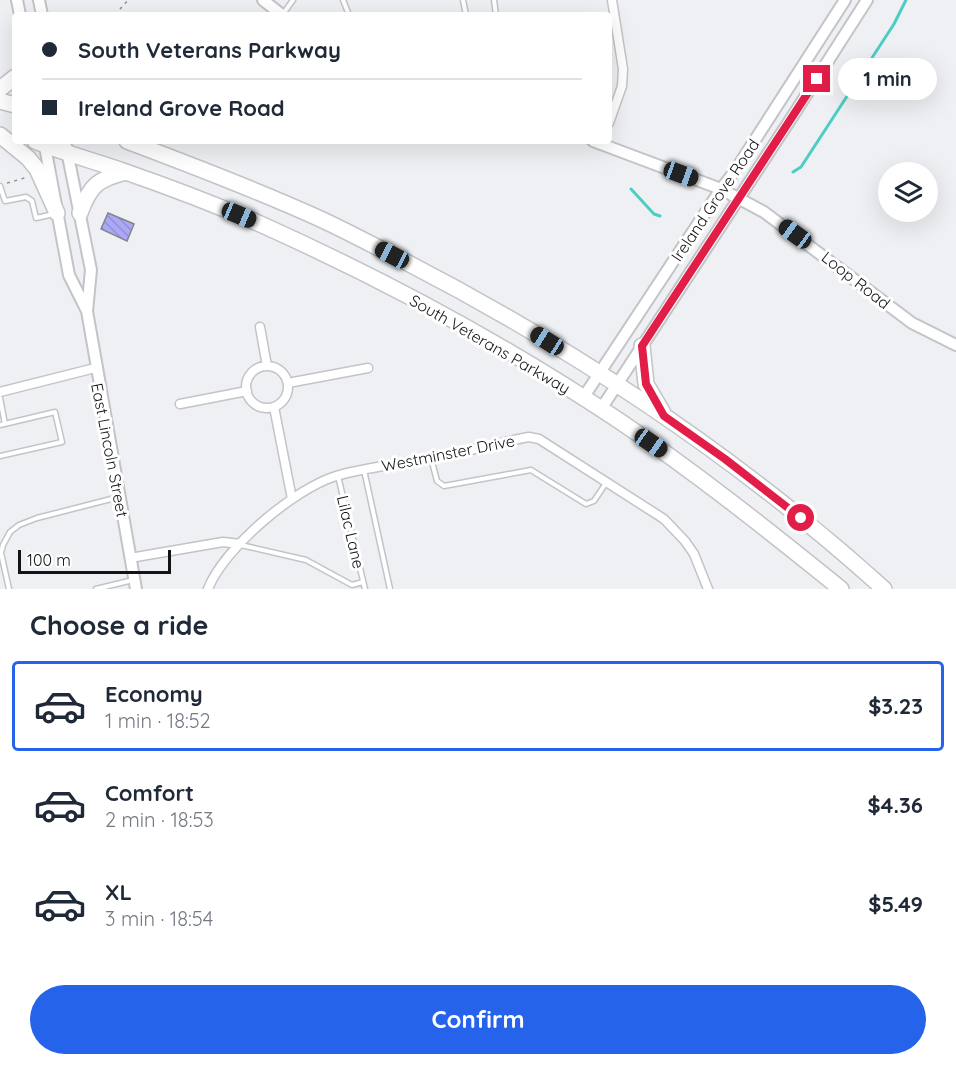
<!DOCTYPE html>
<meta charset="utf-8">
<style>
:root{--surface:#fff;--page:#f2f2f3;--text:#1f2937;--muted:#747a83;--line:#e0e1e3;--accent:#2563eb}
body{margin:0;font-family:Quicksand,sans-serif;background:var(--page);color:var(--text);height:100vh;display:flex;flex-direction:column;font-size:22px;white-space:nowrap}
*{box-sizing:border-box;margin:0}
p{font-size:20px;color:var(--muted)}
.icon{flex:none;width:33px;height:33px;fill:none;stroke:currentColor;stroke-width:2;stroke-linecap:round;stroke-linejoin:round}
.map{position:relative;height:589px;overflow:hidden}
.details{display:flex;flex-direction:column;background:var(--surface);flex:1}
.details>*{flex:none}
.banner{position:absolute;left:12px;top:12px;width:600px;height:132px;border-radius:6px;box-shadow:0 6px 24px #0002;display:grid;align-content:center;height:132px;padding:0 30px;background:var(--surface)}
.fabs{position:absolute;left:878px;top:162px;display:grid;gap:12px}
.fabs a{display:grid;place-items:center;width:60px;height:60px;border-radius:50%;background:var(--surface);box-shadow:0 6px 24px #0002;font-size:30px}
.scale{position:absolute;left:18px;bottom:15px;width:153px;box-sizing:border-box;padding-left:6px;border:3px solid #121314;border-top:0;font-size:16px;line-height:21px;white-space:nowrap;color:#121314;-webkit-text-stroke:4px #fff;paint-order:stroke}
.end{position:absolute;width:27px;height:27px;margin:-14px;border:8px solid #e11d48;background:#fff;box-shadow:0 0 0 3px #fff}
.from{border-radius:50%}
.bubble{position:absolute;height:42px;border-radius:21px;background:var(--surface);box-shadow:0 6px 24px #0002;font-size:20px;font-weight:700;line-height:42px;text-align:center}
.car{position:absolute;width:18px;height:36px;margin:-18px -9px;border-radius:8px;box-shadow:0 0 4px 2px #0007;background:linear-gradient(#222 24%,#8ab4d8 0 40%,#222 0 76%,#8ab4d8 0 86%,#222 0)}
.banner b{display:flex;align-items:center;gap:21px;height:57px;font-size:22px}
.banner b+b{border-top:2px solid var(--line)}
.banner i{width:15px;height:15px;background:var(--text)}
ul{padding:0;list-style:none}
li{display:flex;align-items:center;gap:18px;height:90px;margin:0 12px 9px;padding:0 18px;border:3px solid transparent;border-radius:6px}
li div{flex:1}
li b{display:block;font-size:22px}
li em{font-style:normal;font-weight:700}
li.selected{border-color:var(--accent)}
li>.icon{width:54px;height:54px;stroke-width:1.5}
h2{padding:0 30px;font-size:27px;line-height:72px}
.cta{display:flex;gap:12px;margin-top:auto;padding:12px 30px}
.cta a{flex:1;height:69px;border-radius:36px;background:var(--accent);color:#fff;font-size:24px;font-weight:700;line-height:69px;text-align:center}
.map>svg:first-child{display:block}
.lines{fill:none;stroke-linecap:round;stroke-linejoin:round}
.stream{stroke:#4dcdc6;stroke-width:3}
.building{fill:url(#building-back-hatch);stroke:#848488;stroke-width:1.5}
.lane-casing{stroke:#c2c4c7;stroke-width:7}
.street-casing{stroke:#c2c4c7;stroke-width:11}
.secondary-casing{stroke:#c2c4c7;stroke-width:14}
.highway-casing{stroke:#c2c4c7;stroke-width:18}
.path{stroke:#919295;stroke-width:1.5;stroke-dasharray:3 4.5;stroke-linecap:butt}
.lane{stroke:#fff;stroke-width:4}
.street{stroke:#fff;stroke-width:8}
.secondary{stroke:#fff;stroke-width:10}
.highway{stroke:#fff;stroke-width:15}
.route{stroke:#e11d48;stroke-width:8}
.labels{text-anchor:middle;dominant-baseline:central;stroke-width:6;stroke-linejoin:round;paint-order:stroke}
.street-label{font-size:16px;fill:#121314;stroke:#fff}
</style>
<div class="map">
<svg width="956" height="589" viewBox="0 0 956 589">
<defs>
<pattern id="building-back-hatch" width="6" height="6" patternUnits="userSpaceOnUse" patternTransform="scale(1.5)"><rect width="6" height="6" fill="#aba9f7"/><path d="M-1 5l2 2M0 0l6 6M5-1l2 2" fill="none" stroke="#9291d3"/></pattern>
</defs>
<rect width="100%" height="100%" fill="#eef0f3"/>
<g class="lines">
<path class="stream" d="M 793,172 L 801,167 L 894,24 L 906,0
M 631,189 L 654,214 L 660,216"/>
</g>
<path class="building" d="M 108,213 L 134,224 L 127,241 L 101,229 Z"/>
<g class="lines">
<defs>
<path id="lane" d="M 343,0 L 349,15
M 463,0 L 466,15
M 494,0 L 496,15
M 283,14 L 293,0
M 0,186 L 5,201 L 26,197 L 32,201 L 36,218 L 54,214
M 0,398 L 5,424
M 0,425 L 55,412 L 62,442 L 0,456
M 431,458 L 437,481 L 444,486 L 531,470 L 586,504 L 594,501 L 606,483
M 364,470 L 390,589
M 338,476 L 365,589
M 241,545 L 306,560 L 352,585 L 363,582
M 9,589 L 1,553 L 3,545 L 10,532 L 19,525 L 37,518 L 119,497
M 96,589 L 133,580"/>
<path id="street" d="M 609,123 L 622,86 L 623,69 L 612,0
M 260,327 L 267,366
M246 387a21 21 0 1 1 42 0a21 21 0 1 1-42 0Z
M 288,383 L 368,368
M 0,392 L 95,368
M 180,404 L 247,391
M 274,407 L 292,499
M 130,558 L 223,542 L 240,544
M 208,589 C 224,548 294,489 336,476 C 371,466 408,463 444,456 C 473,450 501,442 529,437 L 539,439 L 664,519 L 685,541 L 694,554 L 708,589"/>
<path id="secondary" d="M 17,0 L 20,15
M 39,0 L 42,15
M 263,0 L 282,15
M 44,141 L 69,275 L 87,311
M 65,141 L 91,270 L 87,311 L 136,589
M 593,141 L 721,189 L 764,212 L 912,323 L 956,345
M 583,398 L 721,189 L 735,171 L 845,0
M 601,409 L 794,114 L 867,0"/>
<path id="highway" d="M 0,89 L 15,77
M 0,101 L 15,105
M 0,135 L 28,158 L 37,169 L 57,213
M 35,141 C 64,153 94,161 123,171 C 169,187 214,204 258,223 C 383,279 504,344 618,420 C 695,472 768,530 841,589
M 127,141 C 191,165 254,189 316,217 C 347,231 376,247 406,262 C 578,351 740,459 884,589
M 80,213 C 90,185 98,179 126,172
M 642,346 L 646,384 L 663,413"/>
</defs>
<use href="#lane" class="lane-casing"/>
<use href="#street" class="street-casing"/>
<use href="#secondary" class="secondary-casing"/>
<use href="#highway" class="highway-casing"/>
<path class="path" d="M 115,15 L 128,0
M 7,183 L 28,177"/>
<use href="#lane" class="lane"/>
<use href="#street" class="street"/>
<use href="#secondary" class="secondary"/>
<use href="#highway" class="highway"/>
</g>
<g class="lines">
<path class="route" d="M 801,518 L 725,459 L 664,416 L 646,384 L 642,346 L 817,79"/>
</g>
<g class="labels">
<g class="street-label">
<text transform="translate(715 200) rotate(-56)">Ireland Grove Road</text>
<text transform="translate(856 280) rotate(38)">Loop Road</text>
<text transform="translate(490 344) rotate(30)">South Veterans Parkway</text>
<text transform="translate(110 450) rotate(79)">East Lincoln Street</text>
<text transform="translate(448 453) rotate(-11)">Westminster Drive</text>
<text transform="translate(351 532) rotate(77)">Lilac Lane</text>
</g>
</g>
</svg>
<div class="fabs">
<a><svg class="icon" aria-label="layers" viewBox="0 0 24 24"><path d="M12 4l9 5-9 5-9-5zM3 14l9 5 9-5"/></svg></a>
</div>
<div class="scale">100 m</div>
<i class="end from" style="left:801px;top:518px"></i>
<i class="end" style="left:817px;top:79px"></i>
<div class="bubble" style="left:838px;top:58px;width:99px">1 min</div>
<i class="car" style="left:681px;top:174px;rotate:110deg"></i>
<i class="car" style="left:239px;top:215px;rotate:113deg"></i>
<i class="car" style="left:795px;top:234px;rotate:306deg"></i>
<i class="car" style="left:392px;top:255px;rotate:298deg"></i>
<i class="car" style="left:547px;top:341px;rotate:302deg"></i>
<i class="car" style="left:651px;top:443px;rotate:125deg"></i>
<div class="banner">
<b><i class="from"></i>South Veterans Parkway</b>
<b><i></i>Ireland Grove Road</b>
</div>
</div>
<section class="details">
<h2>Choose a ride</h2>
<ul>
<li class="selected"><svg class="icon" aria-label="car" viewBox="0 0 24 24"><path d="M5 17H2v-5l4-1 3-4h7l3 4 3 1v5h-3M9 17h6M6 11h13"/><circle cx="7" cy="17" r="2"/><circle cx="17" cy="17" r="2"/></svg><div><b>Economy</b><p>1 min · 18:52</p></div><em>$3.23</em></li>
<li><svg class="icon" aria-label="car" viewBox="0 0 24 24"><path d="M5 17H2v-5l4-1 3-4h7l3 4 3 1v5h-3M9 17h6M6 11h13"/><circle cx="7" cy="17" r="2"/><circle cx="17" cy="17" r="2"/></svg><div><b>Comfort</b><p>2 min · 18:53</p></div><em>$4.36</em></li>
<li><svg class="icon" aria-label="car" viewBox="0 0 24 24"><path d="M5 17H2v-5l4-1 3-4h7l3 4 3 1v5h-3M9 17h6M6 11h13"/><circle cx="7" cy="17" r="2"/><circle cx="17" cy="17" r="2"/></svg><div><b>XL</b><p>3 min · 18:54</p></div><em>$5.49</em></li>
</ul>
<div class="cta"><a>Confirm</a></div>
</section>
